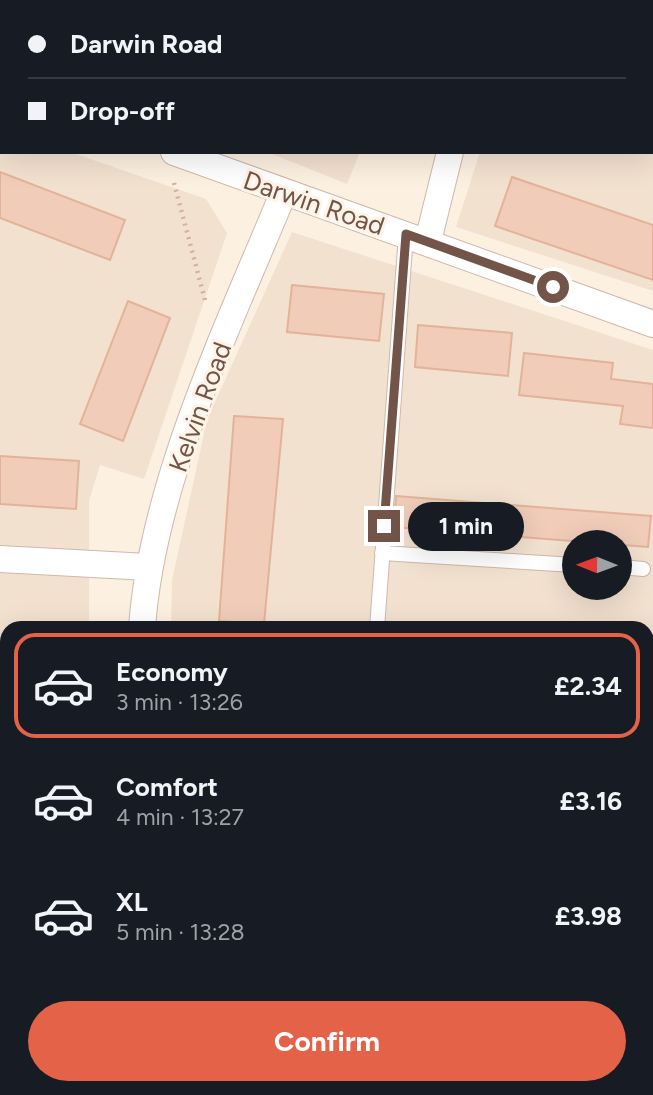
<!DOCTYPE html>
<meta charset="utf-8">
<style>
:root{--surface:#171b24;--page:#242831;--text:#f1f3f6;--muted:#9ea1a6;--line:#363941;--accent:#e46247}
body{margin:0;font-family:Figtree,sans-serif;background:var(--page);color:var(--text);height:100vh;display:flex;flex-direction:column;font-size:26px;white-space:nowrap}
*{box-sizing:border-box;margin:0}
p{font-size:23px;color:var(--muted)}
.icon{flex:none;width:38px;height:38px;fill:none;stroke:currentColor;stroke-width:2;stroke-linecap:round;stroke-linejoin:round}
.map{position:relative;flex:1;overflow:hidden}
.side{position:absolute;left:0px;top:621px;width:654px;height:474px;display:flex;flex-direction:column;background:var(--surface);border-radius:21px 21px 0 0;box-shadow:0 7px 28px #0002}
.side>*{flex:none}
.guide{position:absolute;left:0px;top:0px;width:654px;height:154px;box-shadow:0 7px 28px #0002;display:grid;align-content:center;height:154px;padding:0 28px;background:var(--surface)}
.needle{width:46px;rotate:271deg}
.fabs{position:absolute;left:562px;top:530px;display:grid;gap:14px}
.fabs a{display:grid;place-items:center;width:70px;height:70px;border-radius:50%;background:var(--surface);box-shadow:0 7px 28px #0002;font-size:35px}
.end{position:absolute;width:32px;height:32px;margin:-16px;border:9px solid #725548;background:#fff;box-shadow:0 0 0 4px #fff}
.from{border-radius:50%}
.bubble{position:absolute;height:49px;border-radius:24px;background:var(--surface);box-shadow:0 7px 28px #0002;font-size:23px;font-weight:700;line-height:49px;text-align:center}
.guide b{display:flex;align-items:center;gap:24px;height:66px;font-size:26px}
.guide b+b{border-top:2px solid var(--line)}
.guide i{width:18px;height:18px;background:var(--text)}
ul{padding:12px 0 0;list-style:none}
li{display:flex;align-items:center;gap:21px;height:105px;margin:0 14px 10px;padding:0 14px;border:4px solid transparent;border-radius:21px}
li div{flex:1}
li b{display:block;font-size:26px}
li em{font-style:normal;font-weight:700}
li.selected{border-color:var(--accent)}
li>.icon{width:63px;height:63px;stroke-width:1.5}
.button{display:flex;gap:14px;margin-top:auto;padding:14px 28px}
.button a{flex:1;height:80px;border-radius:42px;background:var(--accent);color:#fff;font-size:28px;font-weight:700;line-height:80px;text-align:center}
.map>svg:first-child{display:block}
.residential{fill:#f3e1cf;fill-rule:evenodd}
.green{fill:#d3e8c0}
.building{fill:#f0ccb9;stroke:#e3b29a;stroke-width:2}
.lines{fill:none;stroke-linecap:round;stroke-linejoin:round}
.service-casing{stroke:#ceb9ab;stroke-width:16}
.minor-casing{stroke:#ceb9ab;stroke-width:28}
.path{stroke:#d5af9d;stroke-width:4.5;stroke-dasharray:2 5;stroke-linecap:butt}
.service{stroke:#fff;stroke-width:14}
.minor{stroke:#fff;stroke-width:26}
.route{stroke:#725548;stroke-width:9}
.labels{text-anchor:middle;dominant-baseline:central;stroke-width:6;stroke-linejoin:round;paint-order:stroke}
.street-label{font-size:26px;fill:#725548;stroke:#fff4e7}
</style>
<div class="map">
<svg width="653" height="1095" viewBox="0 0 653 1095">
<rect width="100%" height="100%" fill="#fcf0e1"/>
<path class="residential" d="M 79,0 L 447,0 L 78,2 Z
M 529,0 L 653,0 L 653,291 L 456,227 L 480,152 L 653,152 L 653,2 Z
M 0,130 L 2,152 L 70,152 L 206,199 L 227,233 L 144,479 L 100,465 L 89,501 L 89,628 L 7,628 L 7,1088 L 79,1089 L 79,1095 L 0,1095 Z
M 267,152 L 360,152 L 347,184 Z
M 292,232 L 653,350 L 653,1095 L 410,1095 L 410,1088 L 648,1088 L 648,628 L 171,628 L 172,580 L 207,420 ZM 574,542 L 620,542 L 620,588 L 574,588 Z"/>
<path class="green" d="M 169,1088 L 373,1088 L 373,1095 L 169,1095 Z"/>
<path class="building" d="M 0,172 L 125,220 L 110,260 L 0,218 Z
M 512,177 L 653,225 L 653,280 L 495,226 Z
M 292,285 L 384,294 L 379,341 L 287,332 Z
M 128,301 L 170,318 L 123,441 L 80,424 Z
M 418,325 L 512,333 L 508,376 L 415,367 Z
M 524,353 L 613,363 L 611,379 L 653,384 L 653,428 L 620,424 L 623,406 L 519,395 Z
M 234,416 L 283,419 L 264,624 L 219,621 Z
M 0,456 L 79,461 L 76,509 L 0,504 Z
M 396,496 L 651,516 L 648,547 L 394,527 Z"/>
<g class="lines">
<defs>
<path id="service" d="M 382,553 L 574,565
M 620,567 L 643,569
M 377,628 L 406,234"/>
<path id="minor" d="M 46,2 L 46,0
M 486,2 L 486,0
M 0,88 L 2,88
M 174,152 L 653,324
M 428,241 L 450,152
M 0,559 L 148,567
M 142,628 C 152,484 228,327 283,194
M 150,1095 L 150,1088
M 392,1095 L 392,1088"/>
</defs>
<use href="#service" class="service-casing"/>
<use href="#minor" class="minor-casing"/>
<path class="path" d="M 174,183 L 205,300
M 178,1089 L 362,1091"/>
<use href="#service" class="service"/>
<use href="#minor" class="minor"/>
</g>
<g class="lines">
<path class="route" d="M 384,526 L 406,234 L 553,287"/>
</g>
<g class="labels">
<g class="street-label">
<text transform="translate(314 203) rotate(19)">Darwin Road</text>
<text transform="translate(200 407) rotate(-70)">Kelvin Road</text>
</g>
</g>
</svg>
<div class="fabs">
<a><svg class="needle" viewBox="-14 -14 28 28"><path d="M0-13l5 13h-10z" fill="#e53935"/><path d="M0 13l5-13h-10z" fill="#9ea1a6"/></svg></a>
</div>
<i class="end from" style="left:553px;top:287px"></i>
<i class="end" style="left:384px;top:526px"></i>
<div class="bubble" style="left:408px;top:502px;width:116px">1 min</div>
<div class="guide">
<b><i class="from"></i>Darwin Road</b>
<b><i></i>Drop-off</b>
</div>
<section class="side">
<ul>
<li class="selected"><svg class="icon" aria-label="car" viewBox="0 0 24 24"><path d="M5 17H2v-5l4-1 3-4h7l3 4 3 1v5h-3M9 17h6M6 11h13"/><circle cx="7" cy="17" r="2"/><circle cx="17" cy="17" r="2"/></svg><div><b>Economy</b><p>3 min · 13:26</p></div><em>£2.34</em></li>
<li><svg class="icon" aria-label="car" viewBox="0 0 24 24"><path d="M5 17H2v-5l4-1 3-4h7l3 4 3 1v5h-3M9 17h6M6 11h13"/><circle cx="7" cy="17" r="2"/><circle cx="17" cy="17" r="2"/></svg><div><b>Comfort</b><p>4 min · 13:27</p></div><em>£3.16</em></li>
<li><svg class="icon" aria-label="car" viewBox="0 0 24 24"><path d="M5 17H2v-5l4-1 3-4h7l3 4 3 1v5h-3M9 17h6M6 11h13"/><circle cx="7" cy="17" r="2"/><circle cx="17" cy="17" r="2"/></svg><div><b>XL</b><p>5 min · 13:28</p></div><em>£3.98</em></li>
</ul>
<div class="button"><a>Confirm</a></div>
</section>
</div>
